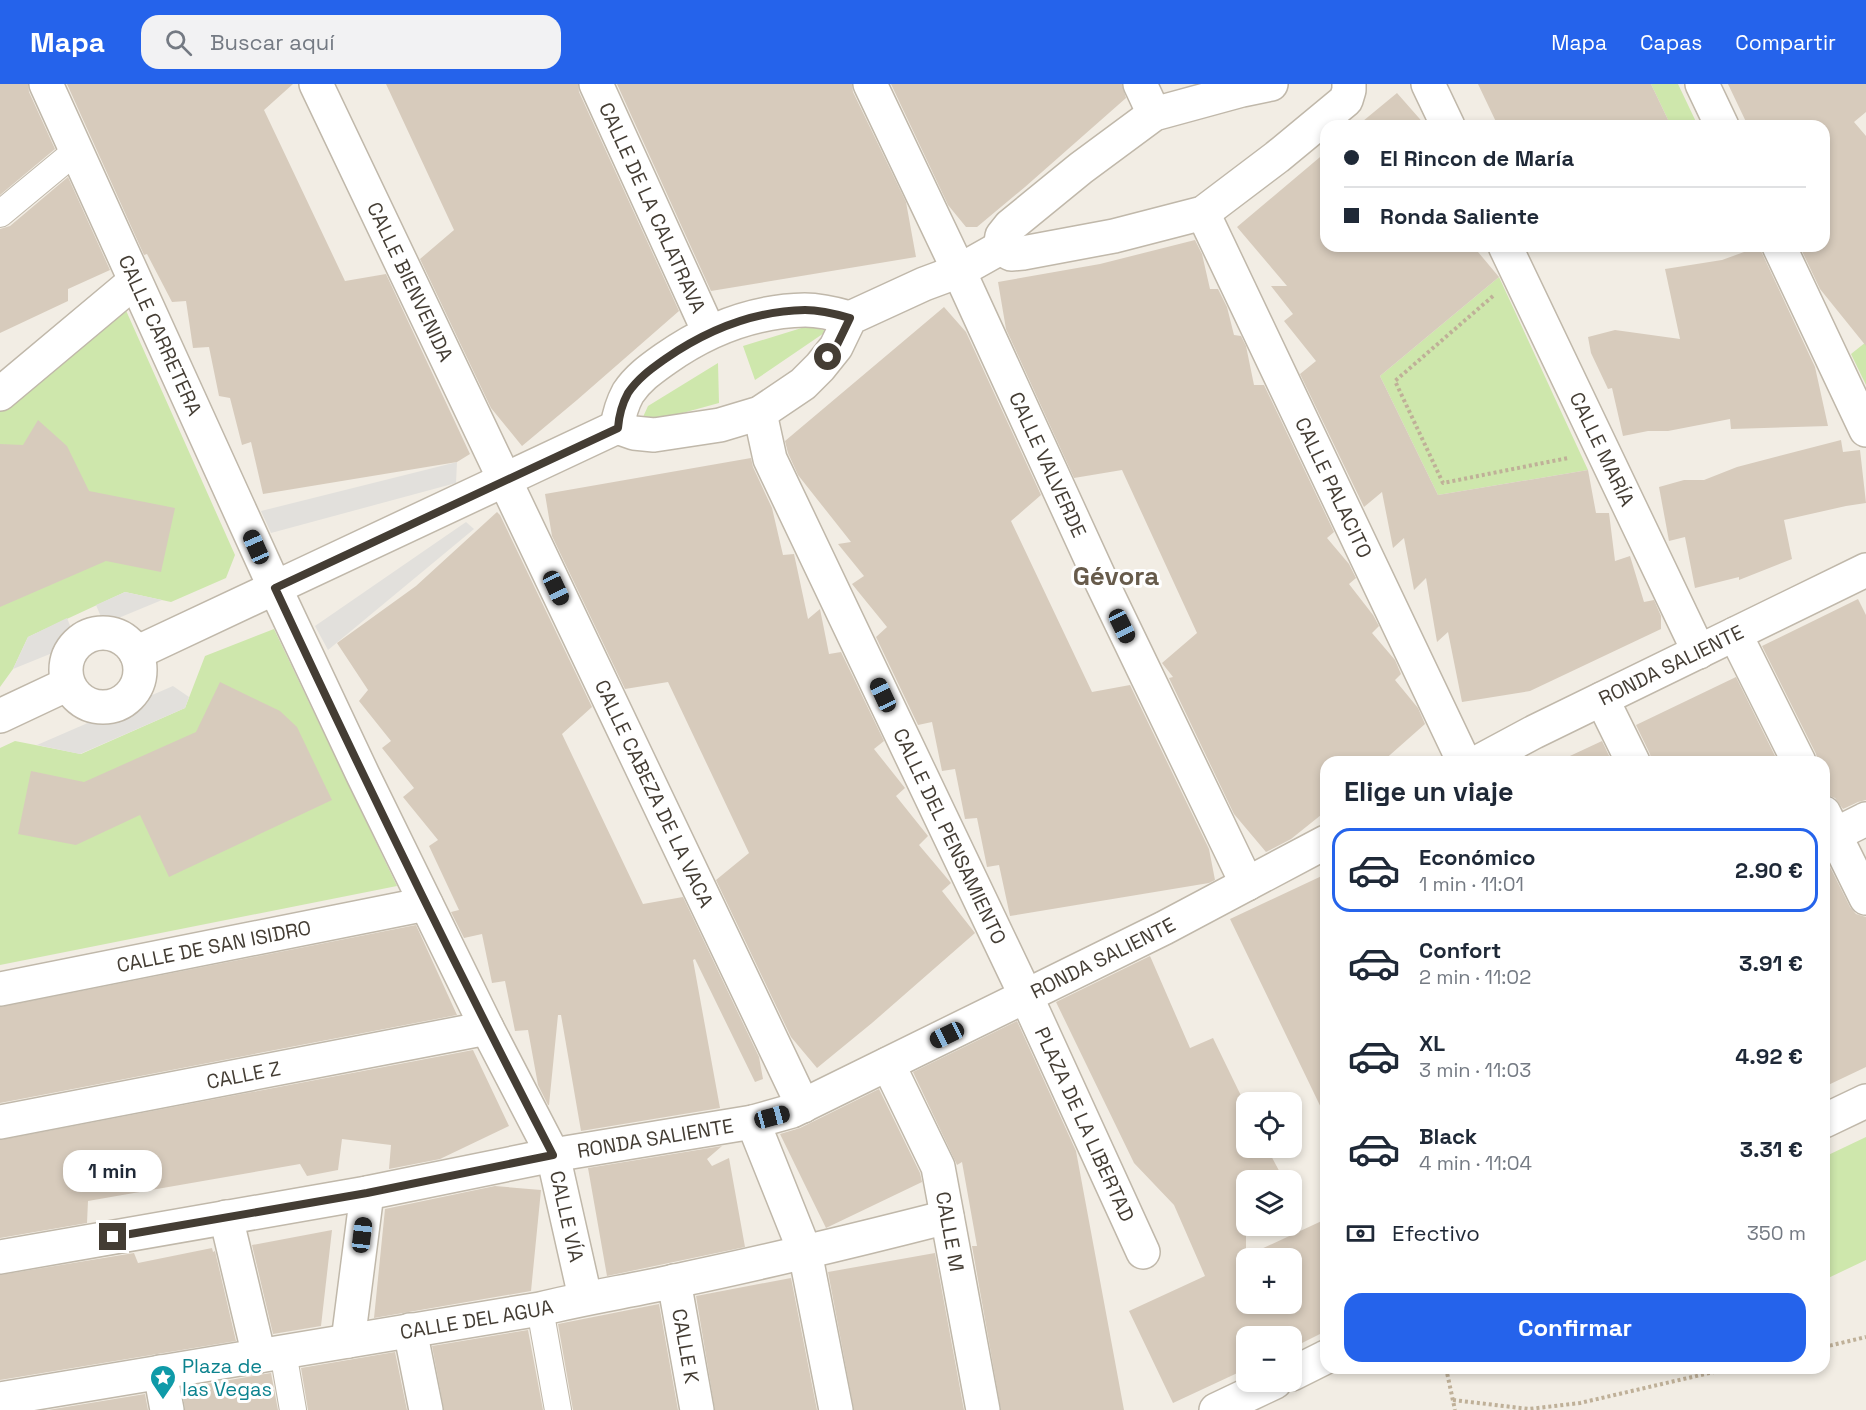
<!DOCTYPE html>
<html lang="es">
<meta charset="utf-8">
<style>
:root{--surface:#fff;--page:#f2f2f3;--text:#1f2937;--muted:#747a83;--line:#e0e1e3;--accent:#2563eb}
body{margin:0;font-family:"Space Grotesk",sans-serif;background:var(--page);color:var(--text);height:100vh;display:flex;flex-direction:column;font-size:22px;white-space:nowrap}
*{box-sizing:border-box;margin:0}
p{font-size:20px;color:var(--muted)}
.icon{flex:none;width:33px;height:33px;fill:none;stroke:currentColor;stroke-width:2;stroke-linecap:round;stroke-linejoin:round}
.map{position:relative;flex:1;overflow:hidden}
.side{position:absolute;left:1320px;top:672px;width:510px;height:618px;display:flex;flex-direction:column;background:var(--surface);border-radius:18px;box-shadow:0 3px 9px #0003}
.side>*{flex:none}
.top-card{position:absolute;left:1320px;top:36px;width:510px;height:132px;border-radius:18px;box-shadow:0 3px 9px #0003;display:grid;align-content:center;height:132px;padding:0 24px;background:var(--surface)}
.controls{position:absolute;left:1236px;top:1008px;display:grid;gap:12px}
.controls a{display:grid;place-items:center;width:66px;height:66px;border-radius:12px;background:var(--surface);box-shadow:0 3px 9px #0003;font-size:30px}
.end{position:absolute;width:27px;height:27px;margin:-14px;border:8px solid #443d34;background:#fff;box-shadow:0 0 0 3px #fff}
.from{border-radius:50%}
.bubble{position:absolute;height:42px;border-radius:18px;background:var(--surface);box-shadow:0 3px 9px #0003;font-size:20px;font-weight:700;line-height:42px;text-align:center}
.car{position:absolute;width:18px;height:36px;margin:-18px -9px;border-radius:8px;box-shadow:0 0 4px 2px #0007;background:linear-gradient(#222 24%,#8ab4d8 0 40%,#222 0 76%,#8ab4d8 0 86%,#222 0)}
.top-card b{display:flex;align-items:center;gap:21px;height:57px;font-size:22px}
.top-card b+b{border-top:2px solid var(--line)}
.top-card i{width:15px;height:15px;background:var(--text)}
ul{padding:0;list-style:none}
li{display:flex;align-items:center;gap:18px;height:84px;margin:0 12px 9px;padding:0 12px;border:3px solid transparent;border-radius:18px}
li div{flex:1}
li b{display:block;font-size:22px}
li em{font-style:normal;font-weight:700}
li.on{border-color:var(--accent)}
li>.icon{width:54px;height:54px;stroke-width:1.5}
h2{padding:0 24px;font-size:27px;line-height:72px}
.pay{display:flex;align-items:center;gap:15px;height:66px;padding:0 24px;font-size:22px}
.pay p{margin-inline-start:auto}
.button{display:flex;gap:12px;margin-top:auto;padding:12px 24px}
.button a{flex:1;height:69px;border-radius:18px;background:var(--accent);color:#fff;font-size:24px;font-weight:700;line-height:69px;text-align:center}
header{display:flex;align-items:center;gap:36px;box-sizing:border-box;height:84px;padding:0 30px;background:var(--accent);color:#fff}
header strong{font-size:28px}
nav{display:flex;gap:33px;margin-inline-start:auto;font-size:21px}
.search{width:420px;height:54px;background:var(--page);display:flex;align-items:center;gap:15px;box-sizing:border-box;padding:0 21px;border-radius:18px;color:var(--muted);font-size:22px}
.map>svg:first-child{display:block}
.green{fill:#cee7ac}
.parking{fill:#e2e0dc}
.building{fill:#d7cbbc;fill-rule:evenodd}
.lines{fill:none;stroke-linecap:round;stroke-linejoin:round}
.pedestrian-casing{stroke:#c0b8aa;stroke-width:28}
.minor-casing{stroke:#c0b8aa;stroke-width:36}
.path{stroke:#bfb098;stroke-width:4;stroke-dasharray:3 3;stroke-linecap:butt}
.pedestrian{stroke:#fff;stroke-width:26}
.minor{stroke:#fff;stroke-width:33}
.route{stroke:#443d34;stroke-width:8}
.labels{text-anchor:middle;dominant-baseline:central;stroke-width:6;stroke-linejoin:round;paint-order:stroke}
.street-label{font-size:20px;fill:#443d34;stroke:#fff}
.culture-label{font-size:20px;fill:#0d838f;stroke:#fff;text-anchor:start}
.district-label{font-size:26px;font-weight:bold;fill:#675b4b;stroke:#fff}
</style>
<header>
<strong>Mapa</strong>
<div class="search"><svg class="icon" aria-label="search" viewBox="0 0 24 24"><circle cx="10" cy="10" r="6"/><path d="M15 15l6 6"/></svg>Buscar aquí</div>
<nav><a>Mapa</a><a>Capas</a><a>Compartir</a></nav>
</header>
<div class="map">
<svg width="1866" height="1326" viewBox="0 0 1866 1326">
<rect width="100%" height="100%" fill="#f2ede4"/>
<path class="green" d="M 1651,0 L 1678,0 L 1698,42 L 1671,42 Z
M 1499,193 L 1588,386 L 1438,411 L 1380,292 Z
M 124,222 L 235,471 L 226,494 L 171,518 L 125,508 L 28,553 L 13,585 L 0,603 L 0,323 Z
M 808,242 L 827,247 L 755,296 L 743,262 Z
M 1866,258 L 1866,301 L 1851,270 Z
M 718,279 L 719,319 L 657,336 L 643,333 L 648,322 Z
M 274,545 L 397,802 L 0,881 L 0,664 L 15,657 L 81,670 L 185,624 L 205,572 Z
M 1866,1053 L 1866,1176 L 1824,1196 L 1824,1073 Z"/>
<path class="parking" d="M 457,378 L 456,399 L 271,449 L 261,427 Z
M 466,438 L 474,445 L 328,566 L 315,542 Z
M 125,508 L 162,516 L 104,540 L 96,521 Z
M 67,534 L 77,559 L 13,585 L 28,553 Z
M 173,602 L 189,613 L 185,624 L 80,670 L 37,661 Z"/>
<path class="building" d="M 0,0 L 28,0 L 29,8 L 55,65 L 0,111 Z
M 67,0 L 293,0 L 264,26 L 345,197 L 386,190 L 470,370 L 457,378 L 263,410 L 251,358 L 242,361 L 230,314 L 219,312 L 209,263 L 193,264 L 186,217 L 172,218 L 147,170 L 144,171 Z
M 386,0 L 578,0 L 579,8 L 679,227 L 577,316 L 522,362 L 491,324 L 420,175 L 454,146 Z
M 617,0 L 852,0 L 853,8 L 906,118 L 916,173 L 711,207 Z
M 891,0 L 1122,0 L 1126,14 L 1025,103 L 977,143 L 966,143 L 948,121 Z
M 1478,0 L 1651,0 L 1671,42 L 1498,42 Z
M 1728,0 L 1866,0 L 1866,28 L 1854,38 L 1866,52 L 1866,262 L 1820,205 L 1801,165 L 1805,165 L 1804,162 L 1824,162 L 1824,42 L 1748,42 Z
M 1397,9 L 1426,42 L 1357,42 Z
M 1326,68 L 1326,162 L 1473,162 L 1499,193 L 1380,292 L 1438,411 L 1588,386 L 1596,429 L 1609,429 L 1615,477 L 1630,472 L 1644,518 L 1654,516 L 1661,532 L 1661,545 L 1530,607 L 1462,618 L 1448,548 L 1437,558 L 1426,494 L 1414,506 L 1404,454 L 1393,464 L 1382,408 L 1364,423 L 1300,290 L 1316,277 L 1284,237 L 1293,230 L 1271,202 L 1287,202 L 1237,143 Z
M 68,93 L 110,186 L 68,205 L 68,217 L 0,249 L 0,145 L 10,142 Z
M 1195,156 L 1202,170 L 1210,205 L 1218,205 L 1227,223 L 1234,251 L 1241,252 L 1246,262 L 1254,301 L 1264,301 L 1334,448 L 1327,454 L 1349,480 L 1356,494 L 1349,500 L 1373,531 L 1379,542 L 1372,549 L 1395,576 L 1401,590 L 1395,596 L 1418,624 L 1425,640 L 1382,678 L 1326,678 L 1326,727 L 1291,755 L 1266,768 L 1234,730 L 1169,594 L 1173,593 L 1162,579 L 1197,549 L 1122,386 L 1074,394 L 1006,245 L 998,198 L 1100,180 Z
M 1761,167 L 1815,283 L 1828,342 L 1731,345 L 1730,335 L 1668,347 L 1648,347 L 1623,352 L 1612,304 L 1608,305 L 1591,269 L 1588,253 L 1615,246 L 1680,255 L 1665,185 L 1722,176 L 1744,168 Z
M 944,223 L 966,248 L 1041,411 L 1011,437 L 1092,608 L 1130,601 L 1209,765 L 1215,796 L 1209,799 L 1010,832 L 999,781 L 987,783 L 977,734 L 965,735 L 955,685 L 942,687 L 932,638 L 918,641 L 876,553 L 887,543 L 852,500 L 864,492 L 838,460 L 851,458 L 798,391 L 788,369 L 785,357 Z
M 38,336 L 67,362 L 89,407 L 175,424 L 161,488 L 106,477 L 0,523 L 0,360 L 23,361 Z
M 1841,356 L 1843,368 L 1860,366 L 1866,419 L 1846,422 L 1784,436 L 1792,475 L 1739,496 L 1739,493 L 1695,504 L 1685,453 L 1669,457 L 1659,403 L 1684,396 L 1704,396 L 1737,383 Z
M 751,374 L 753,383 L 772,424 L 783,471 L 794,470 L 808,535 L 820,525 L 829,570 L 841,568 L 884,657 L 874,665 L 905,704 L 896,712 L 928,752 L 919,761 L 951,799 L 942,807 L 975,849 L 872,939 L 817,984 L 791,953 L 716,796 L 749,769 L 668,598 L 625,605 L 552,452 L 545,410 Z
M 497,428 L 500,431 L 592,623 L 562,650 L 643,820 L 683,813 L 759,973 L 763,995 L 755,998 L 695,875 L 693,876 L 720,1024 L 581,1047 L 561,931 L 558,931 L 549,1021 L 548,1021 L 538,1001 L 528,946 L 515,947 L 505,897 L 492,899 L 482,850 L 464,854 L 451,828 L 459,826 L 429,762 L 438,756 L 403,713 L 414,704 L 382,664 L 391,657 L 359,617 L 368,606 L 337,559 L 416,502 Z
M 1858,515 L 1866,531 L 1866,716 L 1858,718 L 1843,725 L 1835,714 L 1824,710 L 1824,678 L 1818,678 L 1816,670 L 1762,562 Z
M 1736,593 L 1778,678 L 1652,678 L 1650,670 L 1636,641 Z
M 220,598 L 280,627 L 297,643 L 332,716 L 169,793 L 140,731 L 76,761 L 18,750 L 31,687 L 84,698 L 196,648 Z
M 1602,657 L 1612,678 L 1557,678 Z
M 1824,771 L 1850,823 L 1856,830 L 1866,833 L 1866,983 L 1824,1003 Z
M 1326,790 L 1326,1034 L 1230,835 Z
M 416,841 L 457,931 L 0,1019 L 0,923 Z
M 1150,872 L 1190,964 L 1213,954 L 1246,1022 L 1246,1064 L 1267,1064 L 1284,1096 L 1246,1096 L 1246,1172 L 1326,1135 L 1326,1247 L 1292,1264 L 1292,1252 L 1246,1252 L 1246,1285 L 1173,1319 L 1129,1227 L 1205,1192 L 1174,1121 L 1134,1079 L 1056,918 ZM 1246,1174 L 1292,1174 L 1292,1220 L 1246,1220 Z
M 1017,937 L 1076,1067 L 1124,1326 L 1001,1326 L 972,1162 L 977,1162 L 962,1078 L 957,1081 L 913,988 Z
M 473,966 L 509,1042 L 440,1075 L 389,1085 L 391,1061 L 342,1055 L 338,1086 L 307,1092 L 300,1080 L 88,1117 L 87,1139 L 0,1154 L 0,1056 Z
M 879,1005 L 920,1089 L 922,1098 L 826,1144 L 780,1050 L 800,1044 Z
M 722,1062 L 707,1075 L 712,1082 L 729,1074 L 745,1163 L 607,1192 L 588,1084 Z
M 495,1102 L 541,1106 L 531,1207 L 374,1234 L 385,1125 Z
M 332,1146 L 321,1242 L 273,1250 L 252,1161 Z
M 212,1164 L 213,1168 L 215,1167 L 236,1257 L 0,1296 L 0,1191 L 134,1169 L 138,1179 Z
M 935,1169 L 964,1326 L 854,1326 L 828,1188 Z
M 791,1194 L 817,1326 L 715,1326 L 696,1212 Z
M 659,1220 L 678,1326 L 573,1326 L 558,1240 Z
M 528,1246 L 543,1326 L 444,1326 L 432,1262 Z
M 395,1268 L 407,1326 L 308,1326 L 301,1284 Z
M 271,1289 L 278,1326 L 185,1326 L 182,1304 Z
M 145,1310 L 148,1326 L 48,1326 Z"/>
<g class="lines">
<defs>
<path id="pedestrian" d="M 0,130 L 76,67
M 540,1225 L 558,1326
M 283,1268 L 293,1326"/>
<g id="minor">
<path id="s1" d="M 46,0 L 275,504 L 363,691 L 487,944 L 553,1071 L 585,1213"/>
<path id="s2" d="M 316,0 L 803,1022"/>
<path id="s3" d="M 596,0 L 709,248"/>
<path id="s4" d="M 870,0 L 959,187 L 1102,499 L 1247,800"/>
<path d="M 1140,0 L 1154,30"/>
<path d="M 1428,0 L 1448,42"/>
<path d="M 1702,0 L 1722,42"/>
<path id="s5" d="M 1203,129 L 1464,678"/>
<path id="s6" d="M 1505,162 L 1699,568"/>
<path d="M 1779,162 L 1866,346"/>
<path d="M 1000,164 L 1011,170 L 1023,169 L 1114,152 L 1203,129 L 1277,73 L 1346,16 L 1349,6 L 1349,0"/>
<path d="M 1000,164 L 1002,152 L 1010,142 L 1081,84 L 1154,30 L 1242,6 L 1271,0"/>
<path d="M 0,310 L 135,197"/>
<path id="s7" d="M 760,329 L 770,375 L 1026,912 L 1143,1168"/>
<path d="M 617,343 C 619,331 622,320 628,309 C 638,294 651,285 665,275 C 706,246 754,227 805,226 C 821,226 836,230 850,234"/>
<circle cx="103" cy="586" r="37"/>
<path d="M 1735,550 L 1799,678"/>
<path d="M 136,569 L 617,343 L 634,349 L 654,351 L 720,341 L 760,329 L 803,300 L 820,283 L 836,263 L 850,234 L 924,200 L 959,187 L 1000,164"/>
<path d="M 1602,615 L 1633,678"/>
<path d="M 0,632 L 68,600"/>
<path id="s8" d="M 1478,678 L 1534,648 L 1866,486"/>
<path d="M 1824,729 L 1866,814"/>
<path d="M 1834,751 L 1866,735"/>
<path id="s9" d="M 0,905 L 426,820"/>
<path id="s10" d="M 888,980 L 938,1083 L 983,1326"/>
<path d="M 1824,1037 L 1866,1017"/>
<path id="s11" d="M 0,1038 L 487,944"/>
<path d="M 753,1038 L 805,1168 L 836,1326"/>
<path d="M 226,1133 L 259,1272"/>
<path id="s12" d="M 0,1173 L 367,1109 L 553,1071 L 753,1038 L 792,1027 L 1164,844 L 1326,758"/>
<path id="s13" d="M 674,1197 L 697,1326"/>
<path d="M 410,1246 L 426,1326"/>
<path d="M 348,1257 L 367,1109"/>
<path d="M 160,1288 L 167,1326"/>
<path d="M 1292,1290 L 1326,1273"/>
<path id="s14" d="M 0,1315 L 540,1225 C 584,1214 630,1207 675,1197 C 766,1178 857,1156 947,1133"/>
<path d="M 1216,1326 L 1275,1298"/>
</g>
</defs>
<use href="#pedestrian" class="pedestrian-casing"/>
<use href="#minor" class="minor-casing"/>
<path class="path" d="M 1493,212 L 1395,297 L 1443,399 L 1568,374
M 1824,1263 L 1866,1253
M 1446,1284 L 1455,1326
M 1453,1316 L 1529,1325 L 1580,1319 L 1731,1284"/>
<use href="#pedestrian" class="pedestrian"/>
<use href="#minor" class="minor"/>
</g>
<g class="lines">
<path class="route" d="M 113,1153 L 367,1109 L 553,1071 C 456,884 364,695 275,504 L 618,344 C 619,331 622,320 628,309 C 638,294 651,285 665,275 C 707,246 754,227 805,226 C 821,226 836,230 850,234 L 836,263 L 828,273"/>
</g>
<defs>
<symbol id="sight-pin" viewBox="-11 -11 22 30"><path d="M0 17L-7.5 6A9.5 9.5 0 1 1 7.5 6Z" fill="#0f9aa8" stroke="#fff"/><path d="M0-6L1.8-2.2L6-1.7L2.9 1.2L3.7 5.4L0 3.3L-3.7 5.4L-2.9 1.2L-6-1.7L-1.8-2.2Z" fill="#fff"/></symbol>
</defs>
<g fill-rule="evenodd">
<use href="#sight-pin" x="148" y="1279" width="30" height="40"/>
</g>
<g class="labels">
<g class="street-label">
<text stroke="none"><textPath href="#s3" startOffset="136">CALLE DE LA CALATRAVA</textPath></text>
<text stroke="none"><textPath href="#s2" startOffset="219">CALLE BIENVENIDA</textPath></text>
<text stroke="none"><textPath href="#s1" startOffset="276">CALLE CARRETERA</textPath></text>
<text stroke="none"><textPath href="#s6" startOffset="225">CALLE MARÍA</textPath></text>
<text stroke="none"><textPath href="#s4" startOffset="420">CALLE VALVERDE</textPath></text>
<text stroke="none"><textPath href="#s5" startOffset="304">CALLE PALACITO</textPath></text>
<text stroke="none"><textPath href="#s8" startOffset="216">RONDA SALIENTE</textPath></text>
<text stroke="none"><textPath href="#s2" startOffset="786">CALLE CABEZA DE LA VACA</textPath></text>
<text stroke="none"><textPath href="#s7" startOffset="465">CALLE DEL PENSAMIENTO</textPath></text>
<text stroke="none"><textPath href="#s9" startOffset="218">CALLE DE SAN ISIDRO</textPath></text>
<text stroke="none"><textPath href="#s12" startOffset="1152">RONDA SALIENTE</textPath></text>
<text stroke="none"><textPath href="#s11" startOffset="248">CALLE Z</textPath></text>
<text stroke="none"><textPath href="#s7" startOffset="783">PLAZA DE LA LIBERTAD</textPath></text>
<text stroke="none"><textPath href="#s12" startOffset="666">RONDA SALIENTE</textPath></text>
<text stroke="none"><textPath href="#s1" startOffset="1248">CALLE VÍA</textPath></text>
<text stroke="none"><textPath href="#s10" startOffset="180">CALLE M</textPath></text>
<text stroke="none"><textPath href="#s14" startOffset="483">CALLE DEL AGUA</textPath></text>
<text stroke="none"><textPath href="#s13" startOffset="66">CALLE K</textPath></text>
</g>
<g class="culture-label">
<text x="182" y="1282">Plaza de<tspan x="182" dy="23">las Vegas</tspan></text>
</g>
<g class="district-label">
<text x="1116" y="492">Gévora</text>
</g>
</g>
</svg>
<div class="controls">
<a><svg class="icon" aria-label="locate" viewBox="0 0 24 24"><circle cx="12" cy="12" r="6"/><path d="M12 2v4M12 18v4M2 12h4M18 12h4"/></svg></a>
<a><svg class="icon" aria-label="layers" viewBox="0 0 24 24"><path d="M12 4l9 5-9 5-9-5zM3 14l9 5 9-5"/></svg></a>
<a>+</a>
<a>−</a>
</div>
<i class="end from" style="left:828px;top:273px"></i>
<i class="end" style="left:113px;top:1153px"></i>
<div class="bubble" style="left:63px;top:1066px;width:99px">1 min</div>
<i class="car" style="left:256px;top:463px;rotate:336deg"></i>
<i class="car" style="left:556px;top:504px;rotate:155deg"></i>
<i class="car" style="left:1122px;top:542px;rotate:154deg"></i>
<i class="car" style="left:883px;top:611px;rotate:335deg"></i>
<i class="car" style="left:947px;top:951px;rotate:244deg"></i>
<i class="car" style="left:772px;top:1033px;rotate:75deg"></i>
<i class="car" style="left:362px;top:1151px;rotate:7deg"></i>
<div class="top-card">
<b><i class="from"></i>El Rincon de María</b>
<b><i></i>Ronda Saliente</b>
</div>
<section class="side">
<h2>Elige un viaje</h2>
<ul>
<li class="on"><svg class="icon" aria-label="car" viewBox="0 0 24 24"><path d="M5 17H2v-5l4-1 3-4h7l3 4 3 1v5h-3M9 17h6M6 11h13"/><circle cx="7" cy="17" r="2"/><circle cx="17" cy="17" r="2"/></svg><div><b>Económico</b><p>1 min · 11:01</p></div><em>2.90 €</em></li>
<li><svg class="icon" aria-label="car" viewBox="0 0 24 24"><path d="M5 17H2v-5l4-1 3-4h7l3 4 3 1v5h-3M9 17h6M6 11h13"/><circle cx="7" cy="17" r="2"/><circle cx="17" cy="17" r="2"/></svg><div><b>Confort</b><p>2 min · 11:02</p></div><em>3.91 €</em></li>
<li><svg class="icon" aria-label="car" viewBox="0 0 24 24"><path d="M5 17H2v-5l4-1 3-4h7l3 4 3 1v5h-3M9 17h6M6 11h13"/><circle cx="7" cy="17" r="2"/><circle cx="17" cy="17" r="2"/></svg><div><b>XL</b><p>3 min · 11:03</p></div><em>4.92 €</em></li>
<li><svg class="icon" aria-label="car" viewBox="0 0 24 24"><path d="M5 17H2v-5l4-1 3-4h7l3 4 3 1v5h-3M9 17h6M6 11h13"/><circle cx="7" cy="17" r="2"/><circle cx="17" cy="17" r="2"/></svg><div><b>Black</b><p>4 min · 11:04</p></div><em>3.31 €</em></li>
</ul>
<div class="pay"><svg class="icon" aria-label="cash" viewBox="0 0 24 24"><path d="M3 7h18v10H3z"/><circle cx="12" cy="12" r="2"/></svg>Efectivo<p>350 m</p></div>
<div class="button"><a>Confirmar</a></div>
</section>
</div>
